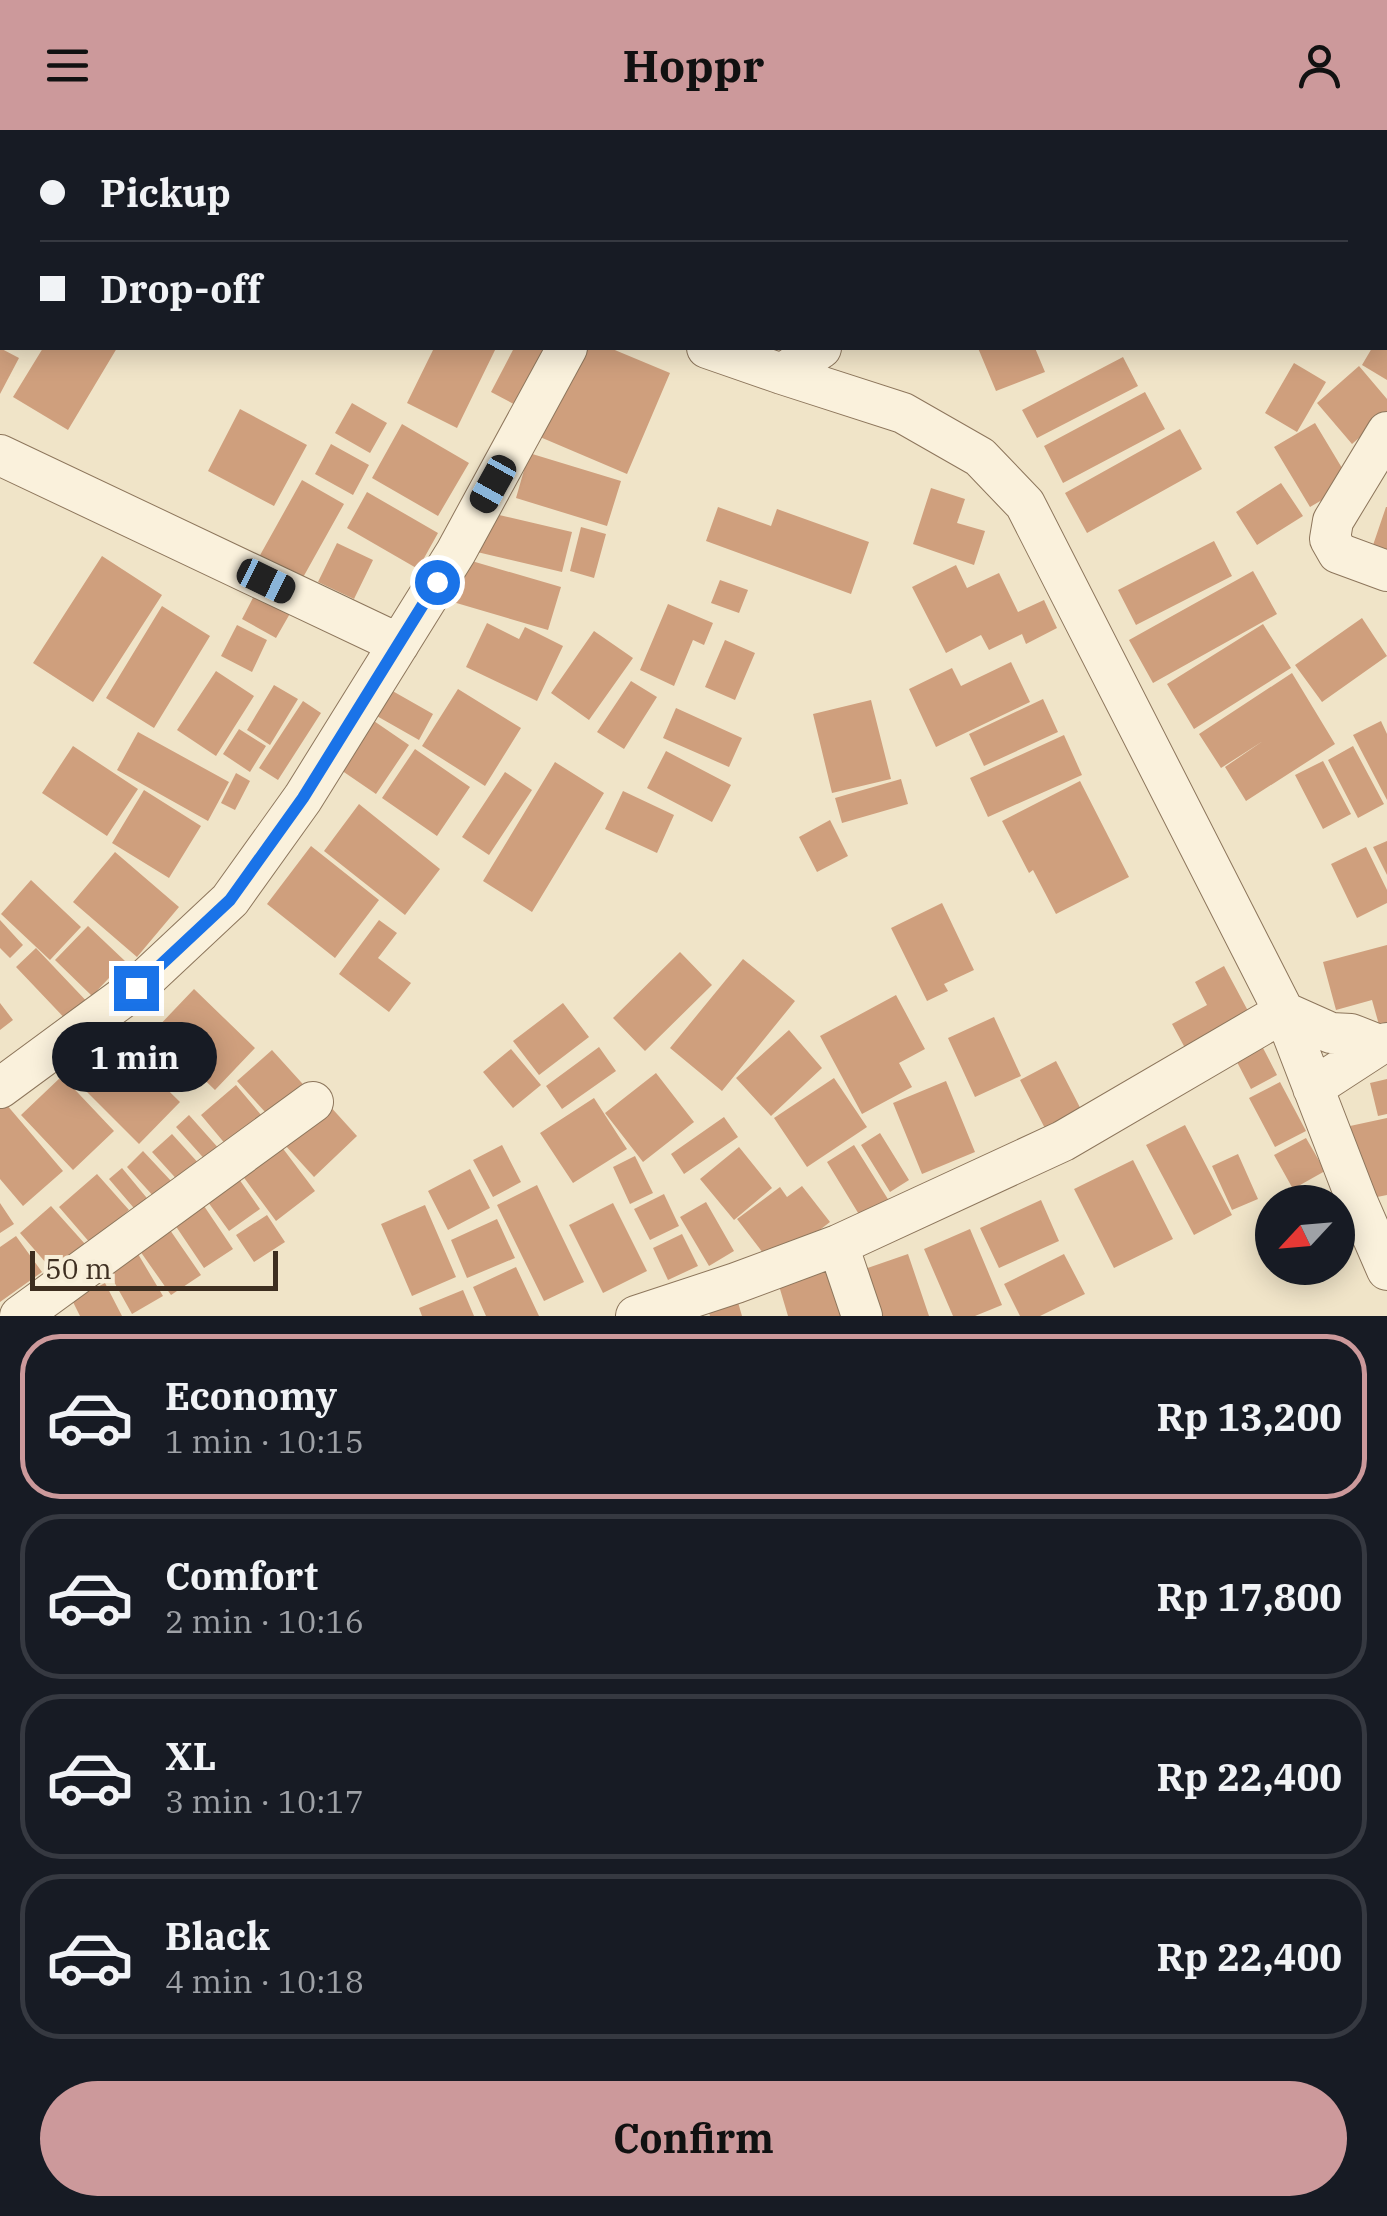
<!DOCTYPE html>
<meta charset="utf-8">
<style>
:root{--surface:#171b24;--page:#242831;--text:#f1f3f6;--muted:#9ea1a6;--line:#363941;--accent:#cc999b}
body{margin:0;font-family:"IBM Plex Serif",serif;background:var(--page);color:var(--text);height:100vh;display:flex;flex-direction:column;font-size:38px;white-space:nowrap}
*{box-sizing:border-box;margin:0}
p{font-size:32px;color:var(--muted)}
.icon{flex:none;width:55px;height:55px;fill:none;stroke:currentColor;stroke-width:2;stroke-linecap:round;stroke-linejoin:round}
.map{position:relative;height:1186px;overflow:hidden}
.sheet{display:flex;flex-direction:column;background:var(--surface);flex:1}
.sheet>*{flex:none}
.banner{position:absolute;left:0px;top:0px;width:1388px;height:220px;box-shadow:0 5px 25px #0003;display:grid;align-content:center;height:220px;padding:0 40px;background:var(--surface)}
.needle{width:65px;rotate:244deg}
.fabs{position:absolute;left:1255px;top:1055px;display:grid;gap:20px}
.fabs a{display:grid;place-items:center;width:100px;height:100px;border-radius:50%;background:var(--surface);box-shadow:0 5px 25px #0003;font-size:50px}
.scale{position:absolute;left:30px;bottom:25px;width:248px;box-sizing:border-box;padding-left:10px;border:5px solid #3d2e20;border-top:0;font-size:28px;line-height:35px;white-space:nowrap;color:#3d2e20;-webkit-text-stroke:8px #f7eed8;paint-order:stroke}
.end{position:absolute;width:45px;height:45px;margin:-22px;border:12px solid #1a73e8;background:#fff;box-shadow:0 0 0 5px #fff}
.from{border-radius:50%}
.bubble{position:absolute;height:70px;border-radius:35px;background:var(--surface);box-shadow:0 5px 25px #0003;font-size:32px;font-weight:700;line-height:70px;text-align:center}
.car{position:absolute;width:30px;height:60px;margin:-30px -15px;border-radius:12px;box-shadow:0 0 8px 2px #0007;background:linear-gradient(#222 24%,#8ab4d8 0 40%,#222 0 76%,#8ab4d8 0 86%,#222 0)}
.banner b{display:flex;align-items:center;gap:35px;height:95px;font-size:38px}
.banner b+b{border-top:2px solid var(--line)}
.banner i{width:25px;height:25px;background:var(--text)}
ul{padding:18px 0 0;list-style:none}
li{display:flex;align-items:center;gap:30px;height:165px;margin:0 20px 15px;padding:0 20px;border:5px solid var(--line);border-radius:40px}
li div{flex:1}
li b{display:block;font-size:38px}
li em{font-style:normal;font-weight:700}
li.selected{border-color:var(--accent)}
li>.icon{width:90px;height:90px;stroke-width:1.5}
.cta{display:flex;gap:20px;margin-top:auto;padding:20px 40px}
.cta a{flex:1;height:115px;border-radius:60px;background:var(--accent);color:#111;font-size:40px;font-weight:700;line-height:115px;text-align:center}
header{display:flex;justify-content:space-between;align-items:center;height:130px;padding:0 40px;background:var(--accent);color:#111;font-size:45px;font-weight:700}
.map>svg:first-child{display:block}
.building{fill:#cf9f7d}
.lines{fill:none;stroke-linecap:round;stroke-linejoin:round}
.street-casing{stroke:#8d765c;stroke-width:42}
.street{stroke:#faf1dc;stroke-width:40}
.route{stroke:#1a73e8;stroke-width:12}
</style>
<header><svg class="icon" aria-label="menu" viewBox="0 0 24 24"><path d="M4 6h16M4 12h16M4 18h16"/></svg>Hoppr<svg class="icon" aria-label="person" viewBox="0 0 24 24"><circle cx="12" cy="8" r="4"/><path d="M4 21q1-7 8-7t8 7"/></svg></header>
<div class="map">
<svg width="1387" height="1186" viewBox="0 0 1387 1186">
<rect width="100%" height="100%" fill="#f0e4c8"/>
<path class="building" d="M 0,218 L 19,228 L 0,264 Z
M 43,218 L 117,218 L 68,300 L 13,267 Z
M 434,218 L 496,218 L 457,298 L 407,273 Z
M 514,218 L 555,218 L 523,279 L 491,262 Z
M 578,218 L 610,218 L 670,243 L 627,344 L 540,307 Z
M 978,218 L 1035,218 L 1045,242 L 996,261 Z
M 1372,218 L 1387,218 L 1387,250 L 1362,235 Z
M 1123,227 L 1138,256 L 1037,308 L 1022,280 Z
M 1294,233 L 1326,252 L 1297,302 L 1265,283 Z
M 1359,236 L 1387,269 L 1387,284 L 1352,314 L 1317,273 Z
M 1145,262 L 1165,299 L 1063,353 L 1044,316 Z
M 352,273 L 387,293 L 370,323 L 335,303 Z
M 240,279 L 307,315 L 274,376 L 208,341 Z
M 1315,293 L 1351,353 L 1310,377 L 1274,317 Z
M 402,294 L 469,333 L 438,386 L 372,348 Z
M 1180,299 L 1202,339 L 1087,403 L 1065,363 Z
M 331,314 L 369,335 L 353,365 L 315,344 Z
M 529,323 L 621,351 L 607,396 L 516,368 Z
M 302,350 L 344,374 L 296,460 L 254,436 Z
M 1281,353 L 1303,386 L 1257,415 L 1236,382 Z
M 931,358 L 965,369 L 957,393 L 985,401 L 974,435 L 913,414 Z
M 367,362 L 438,403 L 418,439 L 347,398 Z
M 718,377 L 771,396 L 777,379 L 869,412 L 851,464 L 706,411 Z
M 1386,377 L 1387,377 L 1387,427 L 1371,421 Z
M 486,382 L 572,402 L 562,442 L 477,422 Z
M 581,397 L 606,404 L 594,448 L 570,441 Z
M 1214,411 L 1232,446 L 1136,495 L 1118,460 Z
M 337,413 L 373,430 L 354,469 L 318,452 Z
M 102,426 L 162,465 L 93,572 L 33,533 Z
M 465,429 L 561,457 L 548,500 L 453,472 Z
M 956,435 L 967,458 L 999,443 L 1018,482 L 1044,470 L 1057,498 L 1026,514 L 1022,504 L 989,520 L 981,505 L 946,523 L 912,457 Z
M 1253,441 L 1277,484 L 1153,553 L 1129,510 Z
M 720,450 L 748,460 L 739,483 L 711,473 Z
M 257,460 L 292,480 L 276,508 L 242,489 Z
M 668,474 L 713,493 L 704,515 L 693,510 L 674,556 L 640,540 Z
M 162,476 L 210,506 L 154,598 L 106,568 Z
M 1362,488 L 1387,526 L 1322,572 L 1295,535 Z
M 487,493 L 519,509 L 525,497 L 563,516 L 537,571 L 466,537 Z
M 1263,494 L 1291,538 L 1194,599 L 1167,554 Z
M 237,495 L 267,510 L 252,542 L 221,526 Z
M 594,501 L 633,528 L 589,590 L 551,563 Z
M 725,510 L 755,523 L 735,570 L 705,557 Z
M 1011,532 L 1030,572 L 936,617 L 909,559 L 952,538 L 961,556 Z
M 216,541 L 254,566 L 216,626 L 177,600 Z
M 1292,543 L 1335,614 L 1246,671 L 1225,637 L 1263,611 L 1221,638 L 1199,604 Z
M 631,551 L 657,567 L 624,619 L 597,602 Z
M 274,555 L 298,569 L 270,615 L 247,600 Z
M 382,555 L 433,584 L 419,610 L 368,581 Z
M 458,559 L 521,598 L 485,656 L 422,616 Z
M 1043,569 L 1058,602 L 984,636 L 969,604 Z
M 871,570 L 891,649 L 832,663 L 813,584 Z
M 303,571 L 321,583 L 278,650 L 259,638 Z
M 676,578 L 742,608 L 729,637 L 663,608 Z
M 371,589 L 409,615 L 376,664 L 338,638 Z
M 1381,591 L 1387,604 L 1387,670 L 1353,605 Z
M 239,599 L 266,616 L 250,642 L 223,624 Z
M 138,602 L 229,652 L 208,691 L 117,640 Z
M 1064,605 L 1082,645 L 988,687 L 970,648 Z
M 73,616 L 138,659 L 107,706 L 42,663 Z
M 1353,616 L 1384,674 L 1358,688 L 1328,630 Z
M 415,619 L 470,657 L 437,706 L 382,668 Z
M 666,621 L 731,655 L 712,692 L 647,658 Z
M 1323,631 L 1351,684 L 1323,699 L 1295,645 Z
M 555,632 L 604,663 L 532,782 L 483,751 Z
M 505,642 L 532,660 L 489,725 L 462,707 Z
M 236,643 L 250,651 L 235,680 L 221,673 Z
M 901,649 L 908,674 L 842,693 L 835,668 Z
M 1080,651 L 1129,747 L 1056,784 L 1033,740 L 1029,743 L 1002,691 Z
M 144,660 L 201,696 L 169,748 L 112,713 Z
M 623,661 L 674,685 L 657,723 L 605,699 Z
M 359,674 L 440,739 L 405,785 L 324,721 Z
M 830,690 L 848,726 L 817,742 L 799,707 Z
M 1387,711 L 1387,745 L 1373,717 Z
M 311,716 L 379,770 L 335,828 L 267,774 Z
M 1366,717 L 1387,760 L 1387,773 L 1357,788 L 1331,734 Z
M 115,722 L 179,777 L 137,827 L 73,772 Z
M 31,750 L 81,797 L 50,830 L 1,784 Z
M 942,773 L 974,840 L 944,854 L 948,861 L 927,871 L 891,798 Z
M 0,790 L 23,815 L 10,828 L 0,818 Z
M 379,790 L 397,803 L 378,828 L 411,853 L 389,882 L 339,844 Z
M 88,796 L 125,831 L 92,866 L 55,830 Z
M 1387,815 L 1387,900 L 1381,902 L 1372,870 L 1336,880 L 1323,832 Z
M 36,818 L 93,878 L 73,897 L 16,837 Z
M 680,822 L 712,855 L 645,921 L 613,888 Z
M 743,829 L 795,871 L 722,961 L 670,918 Z
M 1224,836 L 1255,894 L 1191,929 L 1172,894 L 1207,875 L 1195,852 Z
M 194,859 L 255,918 L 215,960 L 154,901 Z
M 896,865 L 925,919 L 899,933 L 912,957 L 862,984 L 820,906 Z
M 0,873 L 13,890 L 0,900 Z
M 563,873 L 589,907 L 539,945 L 513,911 Z
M 994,887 L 1021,946 L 975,967 L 948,908 Z
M 789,900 L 822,938 L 771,986 L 736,948 Z
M 118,911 L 180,972 L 139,1014 L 77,952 Z
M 599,917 L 616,941 L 562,979 L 546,956 Z
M 1263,918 L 1277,945 L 1251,959 L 1237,932 Z
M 511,919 L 541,955 L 513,978 L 483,942 Z
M 272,920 L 310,962 L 275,993 L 237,951 Z
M 1056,931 L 1087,991 L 1051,1010 L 1020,950 Z
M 656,943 L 694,992 L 643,1032 L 605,983 Z
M 62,946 L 114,1001 L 73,1040 L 21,985 Z
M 834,948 L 867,997 L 807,1037 L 774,988 Z
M 1387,949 L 1387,984 L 1378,986 L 1370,953 Z
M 946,951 L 975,1022 L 922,1044 L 893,973 Z
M 1280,952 L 1306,1001 L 1275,1017 L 1249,968 Z
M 236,955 L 267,992 L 232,1022 L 201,985 Z
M 594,968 L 627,1019 L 573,1053 L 540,1003 Z
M 6,974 L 63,1041 L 23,1076 L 0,1049 L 0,979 Z
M 328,974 L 357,1006 L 314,1047 L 285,1015 Z
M 189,985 L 221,1021 L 208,1033 L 176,997 Z
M 724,987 L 738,1007 L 684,1044 L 671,1024 Z
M 1387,988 L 1387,1065 L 1367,1069 L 1350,996 Z
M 1185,995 L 1232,1085 L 1194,1105 L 1146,1015 Z
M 880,1003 L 909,1050 L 890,1062 L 861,1015 Z
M 172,1004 L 201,1036 L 181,1054 L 152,1022 Z
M 1306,1008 L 1325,1041 L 1293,1059 L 1274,1025 Z
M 502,1015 L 521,1052 L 493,1067 L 473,1030 Z
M 854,1015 L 891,1074 L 863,1091 L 827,1032 Z
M 281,1016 L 315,1061 L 276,1091 L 242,1045 Z
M 739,1017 L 772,1058 L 734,1090 L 700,1049 Z
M 143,1021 L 172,1052 L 155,1068 L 127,1037 Z
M 1238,1024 L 1258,1069 L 1232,1080 L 1212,1036 Z
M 635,1026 L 653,1063 L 630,1074 L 613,1037 Z
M 1133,1030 L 1173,1109 L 1114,1138 L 1074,1059 Z
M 122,1038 L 151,1073 L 139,1084 L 109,1049 Z
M 470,1039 L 490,1078 L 448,1100 L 428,1061 Z
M 97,1044 L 129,1080 L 91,1114 L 59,1077 Z
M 239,1049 L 260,1079 L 229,1101 L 208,1072 Z
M 537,1055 L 584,1152 L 544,1171 L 497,1075 Z
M 802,1056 L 830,1092 L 773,1136 L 737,1089 L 780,1057 L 787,1067 Z
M 664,1064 L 679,1096 L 650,1110 L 634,1079 Z
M 1041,1070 L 1059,1111 L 999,1138 L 980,1098 Z
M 706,1072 L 734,1121 L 709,1136 L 680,1087 Z
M 0,1073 L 14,1094 L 0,1103 Z
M 202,1073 L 233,1119 L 204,1138 L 173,1092 Z
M 613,1073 L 647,1141 L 603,1163 L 569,1095 Z
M 425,1075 L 456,1147 L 412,1166 L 381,1094 Z
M 51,1076 L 85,1114 L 53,1141 L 20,1103 Z
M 267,1085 L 285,1112 L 254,1132 L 236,1105 Z
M 497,1089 L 515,1128 L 467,1148 L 451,1110 Z
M 970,1099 L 1002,1175 L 975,1186 L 953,1186 L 924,1119 Z
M 170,1100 L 201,1145 L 171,1165 L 140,1121 Z
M 682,1104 L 698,1136 L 668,1150 L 653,1118 Z
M 16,1106 L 42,1142 L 0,1172 L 0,1117 Z
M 138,1124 L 163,1166 L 132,1184 L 108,1141 Z
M 908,1124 L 929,1186 L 872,1186 L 856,1142 Z
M 1064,1124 L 1085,1164 L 1040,1186 L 1020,1186 L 1004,1154 Z
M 836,1131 L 853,1186 L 788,1186 L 777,1149 Z
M 516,1137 L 539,1186 L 486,1186 L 473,1157 Z
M 105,1153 L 122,1186 L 80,1186 L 72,1170 Z
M 463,1160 L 474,1186 L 422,1186 L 419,1178 Z
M 735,1162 L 742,1186 L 710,1186 L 705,1170 Z"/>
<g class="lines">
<defs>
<path id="street" d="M 193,0 L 198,2
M 1239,0 L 1240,2
M 542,2 L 545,0
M 1295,2 L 1296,0
M 707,218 L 782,244 L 903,283 L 980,327 L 1025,374 L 1284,882 L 1331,903 L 1351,904 L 1379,915 L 1387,913
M 782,244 L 821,218
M 1387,302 L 1333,391 L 1330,409 L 1338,423 L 1387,441
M 0,325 L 399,514
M 0,958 L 136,858 L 230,770 L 303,668 L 456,422 L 567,218
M 1313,958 L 1379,915
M 838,1115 L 862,1186
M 20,1186 L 313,972
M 636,1186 L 736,1153 L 838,1115 L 1063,1011 L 1284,882 L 1357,1071 L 1387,1140"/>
</defs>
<use href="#street" class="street-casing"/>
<use href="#street" class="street"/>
</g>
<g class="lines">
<path class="route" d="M 136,858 L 230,770 L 303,668 L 437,452"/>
</g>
</svg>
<div class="fabs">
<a><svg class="needle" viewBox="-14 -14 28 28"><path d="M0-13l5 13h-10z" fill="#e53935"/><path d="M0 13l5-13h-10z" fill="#9ea1a6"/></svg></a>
</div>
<div class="scale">50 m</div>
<i class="end from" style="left:437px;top:452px"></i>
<i class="end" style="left:136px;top:858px"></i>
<div class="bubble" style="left:52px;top:892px;width:165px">1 min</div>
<i class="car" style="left:493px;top:354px;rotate:209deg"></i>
<i class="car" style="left:266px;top:451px;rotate:116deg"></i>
<div class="banner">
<b><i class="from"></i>Pickup</b>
<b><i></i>Drop-off</b>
</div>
</div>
<section class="sheet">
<ul>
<li class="selected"><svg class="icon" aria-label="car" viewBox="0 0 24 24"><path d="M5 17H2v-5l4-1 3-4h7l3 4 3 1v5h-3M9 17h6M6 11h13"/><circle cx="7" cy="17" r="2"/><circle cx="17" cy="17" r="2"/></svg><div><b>Economy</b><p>1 min · 10:15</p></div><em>Rp 13,200</em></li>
<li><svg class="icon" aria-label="car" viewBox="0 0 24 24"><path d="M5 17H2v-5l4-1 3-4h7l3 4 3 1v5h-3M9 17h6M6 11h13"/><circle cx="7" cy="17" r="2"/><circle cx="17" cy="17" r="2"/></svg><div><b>Comfort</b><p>2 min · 10:16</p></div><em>Rp 17,800</em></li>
<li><svg class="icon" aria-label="car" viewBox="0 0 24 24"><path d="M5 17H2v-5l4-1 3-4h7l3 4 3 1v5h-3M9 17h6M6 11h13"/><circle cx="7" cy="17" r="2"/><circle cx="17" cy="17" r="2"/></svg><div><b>XL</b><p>3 min · 10:17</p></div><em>Rp 22,400</em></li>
<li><svg class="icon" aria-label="car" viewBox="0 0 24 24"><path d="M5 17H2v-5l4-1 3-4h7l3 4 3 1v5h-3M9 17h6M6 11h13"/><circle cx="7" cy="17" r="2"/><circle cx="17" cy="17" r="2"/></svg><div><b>Black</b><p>4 min · 10:18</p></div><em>Rp 22,400</em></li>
</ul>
<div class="cta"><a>Confirm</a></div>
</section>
